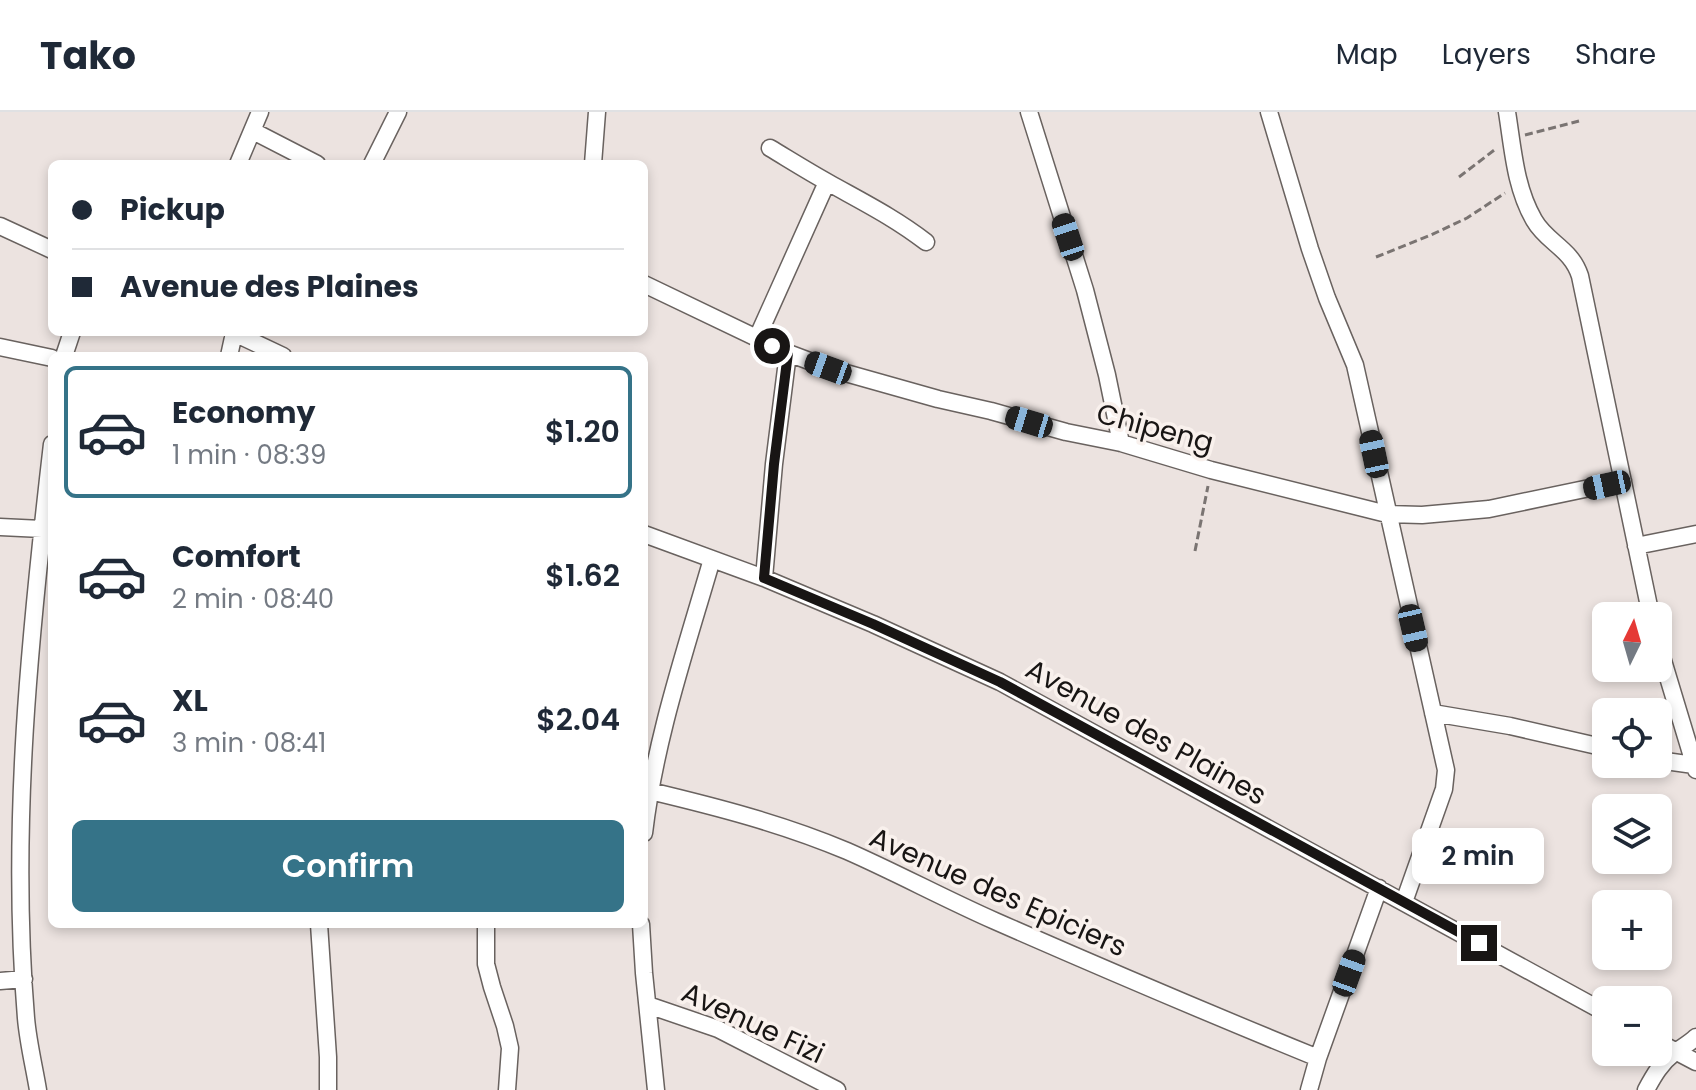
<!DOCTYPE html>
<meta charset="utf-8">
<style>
:root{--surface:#fff;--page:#f6f6f7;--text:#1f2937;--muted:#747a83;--line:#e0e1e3;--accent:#357388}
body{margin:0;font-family:Poppins,sans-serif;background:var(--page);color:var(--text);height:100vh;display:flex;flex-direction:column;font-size:30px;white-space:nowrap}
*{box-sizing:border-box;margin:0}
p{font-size:26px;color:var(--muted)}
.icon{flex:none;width:44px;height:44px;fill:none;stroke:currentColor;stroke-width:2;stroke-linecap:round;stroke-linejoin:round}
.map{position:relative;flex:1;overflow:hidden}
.drawer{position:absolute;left:48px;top:240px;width:600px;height:576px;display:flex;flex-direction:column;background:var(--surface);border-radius:12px;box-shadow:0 4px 12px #0003}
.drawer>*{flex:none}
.top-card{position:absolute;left:48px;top:48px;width:600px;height:176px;border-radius:12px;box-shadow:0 4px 12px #0003;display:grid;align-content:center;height:176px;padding:0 24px;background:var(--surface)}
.needle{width:52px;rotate:5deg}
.buttons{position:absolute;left:1592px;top:490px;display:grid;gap:16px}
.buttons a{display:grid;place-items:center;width:80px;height:80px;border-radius:12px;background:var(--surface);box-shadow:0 4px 12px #0003;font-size:40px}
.end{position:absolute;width:36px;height:36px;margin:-18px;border:10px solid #181514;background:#fff;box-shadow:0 0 0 4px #fff}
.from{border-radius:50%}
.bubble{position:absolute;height:56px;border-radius:12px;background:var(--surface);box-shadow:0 4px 12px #0003;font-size:26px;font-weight:600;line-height:56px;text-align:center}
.car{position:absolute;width:24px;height:48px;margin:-24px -12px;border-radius:10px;box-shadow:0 0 6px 2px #0007;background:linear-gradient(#222 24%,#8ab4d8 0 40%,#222 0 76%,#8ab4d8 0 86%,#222 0)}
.top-card b{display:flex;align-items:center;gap:28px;height:76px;font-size:30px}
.top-card b+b{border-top:2px solid var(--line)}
.top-card i{width:20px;height:20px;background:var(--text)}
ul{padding:14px 0 0;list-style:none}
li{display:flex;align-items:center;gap:24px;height:132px;margin:0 16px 12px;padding:0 8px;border:4px solid transparent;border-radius:12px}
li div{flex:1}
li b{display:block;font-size:30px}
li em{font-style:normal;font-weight:600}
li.active{border-color:var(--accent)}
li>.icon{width:72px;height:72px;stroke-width:1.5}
.button{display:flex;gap:16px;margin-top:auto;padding:16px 24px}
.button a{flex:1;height:92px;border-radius:12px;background:var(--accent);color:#fff;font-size:32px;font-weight:600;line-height:92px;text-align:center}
header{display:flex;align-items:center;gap:48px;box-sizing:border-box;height:112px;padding:0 40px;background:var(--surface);border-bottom:2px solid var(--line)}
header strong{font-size:38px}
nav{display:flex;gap:44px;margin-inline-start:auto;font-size:28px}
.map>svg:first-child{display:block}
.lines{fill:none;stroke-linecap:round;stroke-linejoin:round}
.minor-casing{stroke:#69625f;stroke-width:19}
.path{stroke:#7a7472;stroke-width:3;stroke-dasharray:8 4;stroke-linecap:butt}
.minor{stroke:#fff;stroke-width:16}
.route{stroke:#181514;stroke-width:10}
.labels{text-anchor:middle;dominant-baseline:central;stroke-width:7;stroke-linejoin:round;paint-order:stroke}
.street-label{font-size:28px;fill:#181514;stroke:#f9f1ed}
</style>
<header>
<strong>Tako</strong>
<nav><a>Map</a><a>Layers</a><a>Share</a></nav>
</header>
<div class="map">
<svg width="1696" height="978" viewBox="0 0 1696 978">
<rect width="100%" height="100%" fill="#ece3e0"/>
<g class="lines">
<defs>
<path id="minor" d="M 1029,0 L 1085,178 L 1107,263 L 1121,331
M 1269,0 L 1310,137 L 1327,186 L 1355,253 L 1446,658 L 1444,677 L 1404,790
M 1507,0 C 1513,37 1515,75 1534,108 C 1547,131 1571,136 1580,164 L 1651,504
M 253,19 L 317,52
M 770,36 C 790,48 809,60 829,71 C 863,90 895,106 926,130
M 238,52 L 260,0
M 372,52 L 398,0
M 593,52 L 597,0
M 0,114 L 52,138
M 644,172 L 788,241 L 828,256 L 938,287 L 991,299 L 1066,320 L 1121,331 L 1211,358 L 1387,402 L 1422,403 L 1489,397 L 1623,369
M 232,220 L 283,244
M 757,226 L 827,70
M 0,235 L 52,246
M 64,244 L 72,220
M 229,244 L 234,221
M 0,415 L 42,417
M 644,422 L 764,466 L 873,512 L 1000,570 L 1606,901
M 1636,434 L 1696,422
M 764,466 L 774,352 L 788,241
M 1658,532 L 1696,658
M 1433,601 L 1510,614 L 1606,636
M 1658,648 L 1694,653
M 650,679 C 717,695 783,712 847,739 C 897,761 945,787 995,809 C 1102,856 1210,902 1318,946
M 644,721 C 655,627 686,537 712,447
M 319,812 L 328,945 L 328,978
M 486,812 L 486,852 L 492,875 L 505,914 L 510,936 L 507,978
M 641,812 L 644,861 L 656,978
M 0,869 L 24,867
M 648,893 L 718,917 L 837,978
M 1658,930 L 1696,950
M 38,978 C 34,954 28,930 26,906 C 10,714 30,522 52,332
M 1309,978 L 1318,946 L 1379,776
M 1646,978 C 1654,963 1661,951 1674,941 C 1682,935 1689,932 1696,925"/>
</defs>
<use href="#minor" class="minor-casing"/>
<path class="path" d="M 1525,23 L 1579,9
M 1459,65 L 1497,36
M 1376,145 L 1431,123 L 1467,106 L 1505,81
M 1195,439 L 1208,374"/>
<use href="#minor" class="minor"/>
</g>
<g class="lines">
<path class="route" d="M 772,234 L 788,241 L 774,352 L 764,466 L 873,512 L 1000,570 L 1479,831"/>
</g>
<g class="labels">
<g class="street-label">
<text transform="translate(1155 316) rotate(15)">Chipeng</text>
<text transform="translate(1146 620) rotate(29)">Avenue des Plaines</text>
<text transform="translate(998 780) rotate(24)">Avenue des Epiciers</text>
<text transform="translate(753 911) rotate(25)">Avenue Fizi</text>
</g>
</g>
</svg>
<div class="buttons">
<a><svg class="needle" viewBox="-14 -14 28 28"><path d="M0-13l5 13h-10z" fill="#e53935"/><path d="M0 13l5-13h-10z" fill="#747a83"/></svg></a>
<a><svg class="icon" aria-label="locate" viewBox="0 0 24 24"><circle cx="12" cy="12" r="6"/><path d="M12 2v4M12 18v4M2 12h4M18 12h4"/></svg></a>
<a><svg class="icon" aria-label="layers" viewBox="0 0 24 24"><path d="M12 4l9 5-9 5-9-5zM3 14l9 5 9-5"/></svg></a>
<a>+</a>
<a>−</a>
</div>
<i class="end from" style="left:772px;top:234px"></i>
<i class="end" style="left:1479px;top:831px"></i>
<div class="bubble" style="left:1412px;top:716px;width:132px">2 min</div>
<i class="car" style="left:1068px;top:125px;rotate:342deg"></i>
<i class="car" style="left:828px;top:256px;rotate:290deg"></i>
<i class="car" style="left:1029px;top:310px;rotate:287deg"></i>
<i class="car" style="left:1374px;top:342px;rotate:348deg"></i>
<i class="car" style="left:1607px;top:373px;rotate:258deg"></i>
<i class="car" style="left:1413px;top:516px;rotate:167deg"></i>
<i class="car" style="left:1349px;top:861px;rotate:20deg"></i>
<div class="top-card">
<b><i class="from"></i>Pickup</b>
<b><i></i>Avenue des Plaines</b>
</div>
<section class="drawer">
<ul>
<li class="active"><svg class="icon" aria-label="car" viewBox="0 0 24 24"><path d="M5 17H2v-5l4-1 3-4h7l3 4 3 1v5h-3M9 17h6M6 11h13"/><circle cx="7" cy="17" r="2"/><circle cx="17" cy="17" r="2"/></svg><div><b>Economy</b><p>1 min · 08:39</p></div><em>$1.20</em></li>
<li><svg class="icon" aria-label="car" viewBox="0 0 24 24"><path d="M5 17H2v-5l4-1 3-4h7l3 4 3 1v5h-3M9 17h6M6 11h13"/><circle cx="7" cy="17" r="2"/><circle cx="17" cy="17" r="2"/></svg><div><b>Comfort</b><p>2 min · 08:40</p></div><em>$1.62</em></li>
<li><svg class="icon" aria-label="car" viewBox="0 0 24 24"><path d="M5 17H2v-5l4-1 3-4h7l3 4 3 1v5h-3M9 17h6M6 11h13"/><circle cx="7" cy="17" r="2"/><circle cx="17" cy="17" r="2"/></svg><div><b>XL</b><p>3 min · 08:41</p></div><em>$2.04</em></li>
</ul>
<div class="button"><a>Confirm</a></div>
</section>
</div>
